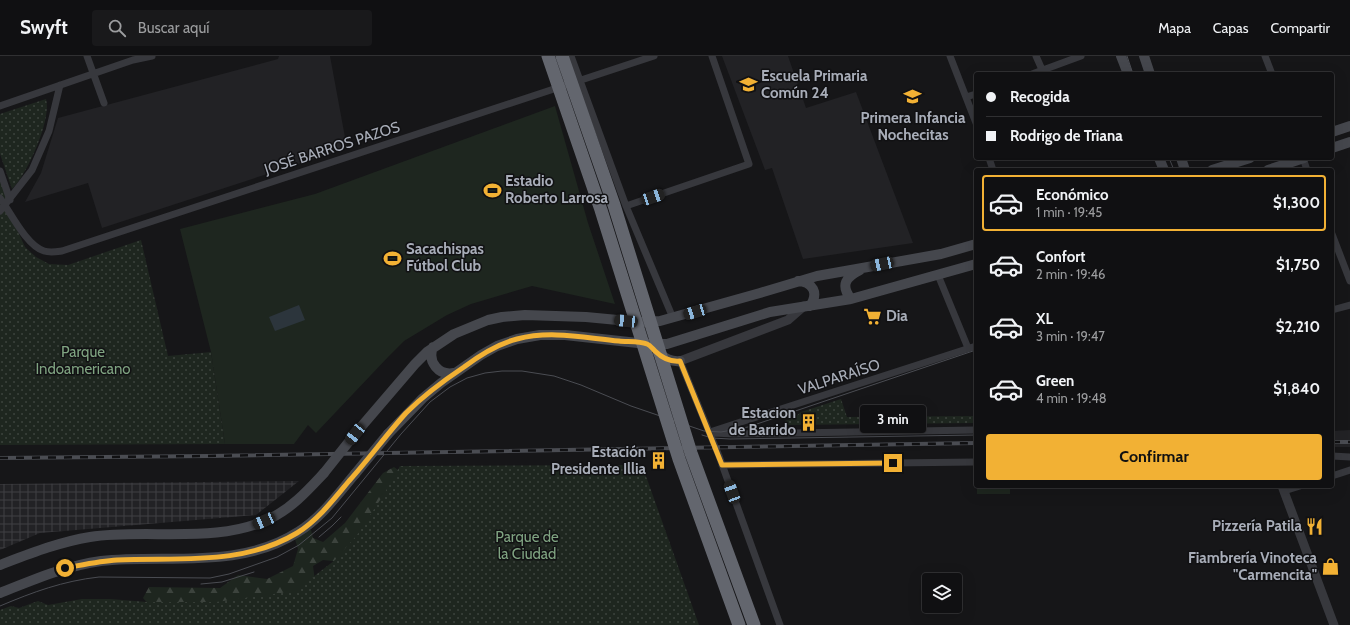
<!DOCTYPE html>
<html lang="es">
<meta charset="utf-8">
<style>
:root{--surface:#101012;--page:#19191b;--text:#f1f3f6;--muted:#9c9d9f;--line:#303032;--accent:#f2b134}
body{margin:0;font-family:Cabin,sans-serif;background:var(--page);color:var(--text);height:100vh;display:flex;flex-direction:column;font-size:15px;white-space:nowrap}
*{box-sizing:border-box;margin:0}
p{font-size:13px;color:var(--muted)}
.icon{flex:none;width:22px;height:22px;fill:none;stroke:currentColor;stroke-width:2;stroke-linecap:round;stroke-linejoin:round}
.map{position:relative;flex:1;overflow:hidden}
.panel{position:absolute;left:974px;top:112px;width:360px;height:320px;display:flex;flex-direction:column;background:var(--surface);border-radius:4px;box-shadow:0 4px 16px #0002,0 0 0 1px var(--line)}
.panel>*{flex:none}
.top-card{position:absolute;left:974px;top:16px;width:360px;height:88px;border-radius:4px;box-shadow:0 4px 16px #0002,0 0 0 1px var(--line);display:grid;align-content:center;height:88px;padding:0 12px;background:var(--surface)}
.buttons{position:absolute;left:922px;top:517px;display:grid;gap:8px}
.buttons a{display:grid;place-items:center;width:40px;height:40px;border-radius:4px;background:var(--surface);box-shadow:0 4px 16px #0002,0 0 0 1px var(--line);font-size:20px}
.end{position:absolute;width:18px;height:18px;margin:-9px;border:5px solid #f2b134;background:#111;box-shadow:0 0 0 2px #111}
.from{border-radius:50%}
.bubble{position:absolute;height:28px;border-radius:4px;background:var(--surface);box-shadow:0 4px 16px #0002,0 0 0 1px var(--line);font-size:13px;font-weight:700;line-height:28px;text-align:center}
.car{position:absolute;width:12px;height:24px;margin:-12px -6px;border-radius:5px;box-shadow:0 0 3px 1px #0007;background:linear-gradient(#222 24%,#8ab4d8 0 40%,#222 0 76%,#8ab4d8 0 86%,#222 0)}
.top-card b{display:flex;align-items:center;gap:14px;height:38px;font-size:15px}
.top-card b+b{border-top:1px solid var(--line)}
.top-card i{width:10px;height:10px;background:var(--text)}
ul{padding:7px 0 0;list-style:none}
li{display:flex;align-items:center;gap:12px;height:56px;margin:0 8px 6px;padding:0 4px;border:2px solid transparent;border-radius:4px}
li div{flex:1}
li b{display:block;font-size:15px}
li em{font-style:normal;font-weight:700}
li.current{border-color:var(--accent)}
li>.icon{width:36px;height:36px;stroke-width:1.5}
.primary-button{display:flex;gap:8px;margin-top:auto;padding:8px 12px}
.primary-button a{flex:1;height:46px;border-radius:4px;background:var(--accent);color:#111;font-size:16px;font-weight:700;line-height:46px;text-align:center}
header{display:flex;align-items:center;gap:24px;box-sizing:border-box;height:56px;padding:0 20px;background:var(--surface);border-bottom:1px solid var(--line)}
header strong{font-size:19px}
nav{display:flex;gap:22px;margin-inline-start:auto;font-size:14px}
.search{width:280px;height:36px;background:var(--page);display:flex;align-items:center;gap:10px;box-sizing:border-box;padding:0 14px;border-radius:4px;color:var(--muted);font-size:15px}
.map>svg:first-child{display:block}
.built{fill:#222225}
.industrial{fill:url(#industrial-grid)}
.grass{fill:#1e261f}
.forest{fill:url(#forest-firs)}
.park{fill:url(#park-dots)}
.water{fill:#2c353c}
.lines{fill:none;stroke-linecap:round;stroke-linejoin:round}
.minor{stroke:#37383d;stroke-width:7}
.tertiary{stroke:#37383d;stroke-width:9}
.secondary{stroke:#45474d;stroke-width:10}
.tram{stroke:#4a4c52;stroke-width:1}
.rail-casing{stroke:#4a4c52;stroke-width:4}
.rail{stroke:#111113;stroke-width:2.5;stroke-dasharray:8;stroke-linecap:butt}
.secondary-bridge{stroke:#45474d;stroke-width:10}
.motorway-bridge{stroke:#63666e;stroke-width:13}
.route{stroke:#f2b134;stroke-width:5}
.labels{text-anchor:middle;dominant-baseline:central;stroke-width:3;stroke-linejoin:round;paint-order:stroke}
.poi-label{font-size:15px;font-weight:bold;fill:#a8adb8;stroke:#111113;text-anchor:start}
.street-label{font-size:15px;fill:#a8adb8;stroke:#111113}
.park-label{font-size:15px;fill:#7fa381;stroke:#111113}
</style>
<header>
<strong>Swyft</strong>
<div class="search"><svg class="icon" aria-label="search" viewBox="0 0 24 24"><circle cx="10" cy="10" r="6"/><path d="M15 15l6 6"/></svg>Buscar aquí</div>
<nav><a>Mapa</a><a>Capas</a><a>Compartir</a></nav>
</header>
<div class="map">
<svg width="1350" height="569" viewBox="0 0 1350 569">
<defs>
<pattern id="industrial-grid" width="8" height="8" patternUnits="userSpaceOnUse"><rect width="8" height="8" fill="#222225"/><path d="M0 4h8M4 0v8" fill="none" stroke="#3f3f43"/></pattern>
<pattern id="forest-firs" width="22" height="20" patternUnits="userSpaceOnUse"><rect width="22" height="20" fill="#1e261f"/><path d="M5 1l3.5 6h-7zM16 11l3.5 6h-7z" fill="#3c433d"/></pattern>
<pattern id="park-dots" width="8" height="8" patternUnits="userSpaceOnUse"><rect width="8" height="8" fill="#1e261f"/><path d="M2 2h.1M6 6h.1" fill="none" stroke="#3c433d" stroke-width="1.8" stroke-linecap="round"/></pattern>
</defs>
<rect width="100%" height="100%" fill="#161618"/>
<path class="built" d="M 279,0 L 330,0 L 347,92 L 102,172 L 88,127 L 25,146 L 41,117 L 58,62 L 278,3 Z
M 722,0 L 788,0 L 806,52 L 856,36 L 913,187 L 803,203 L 772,112 L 765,114 Z
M 1350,374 L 1350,391 L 1332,391 L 1332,375 Z"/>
<path class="industrial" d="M 299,425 L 256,459 L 40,477 L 0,494 L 0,428 Z"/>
<path class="grass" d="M 555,50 L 588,167 L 615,248 L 532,230 L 471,248 L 447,259 L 404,285 L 389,300 L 316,377 L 308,369 L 294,388 L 225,388 L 211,296 L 180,173 L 315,138 Z
M 977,430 L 1010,430 L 1010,438 L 977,438 Z"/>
<path class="forest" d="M 394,411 L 409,422 L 343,506 L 323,504 L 313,510 L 315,525 L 306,542 L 151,551 L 143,542 L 149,531 L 220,532 L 238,519 L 267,523 L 293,510 L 298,493 L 295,483 L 304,474 L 311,474 L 313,482 L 323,486 L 345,467 L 383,417 Z"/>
<path class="park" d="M 46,43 C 52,63 27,119 12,133 L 0,98 L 0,58 Z
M 0,115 L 10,144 L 6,149 L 25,191 L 36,201 L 49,208 L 68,209 L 141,184 L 168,300 L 211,296 L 225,388 L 0,389 Z
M 841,343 L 847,361 L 976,360 L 976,367 L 787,369 L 784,367 L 785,365 L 795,361 L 801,356 Z
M 642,409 L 699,569 L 0,569 L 0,554 L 11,550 L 19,552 L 38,545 L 48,549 L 82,543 L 110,543 L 147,546 L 216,546 L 295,535 L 335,504 L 357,479 L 384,438 L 400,410 Z"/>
<path class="water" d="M 299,249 L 305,264 L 275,275 L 269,261 Z"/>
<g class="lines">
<path class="minor" d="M 87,0 L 104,47
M 571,0 L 626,150 L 673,262
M 950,0 L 976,67
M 1036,0 L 1044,18
M 1265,0 L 1272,18
M 1032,18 L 1081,0
M 966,41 L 976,38
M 0,50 L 133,4 L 152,0
M 989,102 L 993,114
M 1303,102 L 1307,114
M 0,115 L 10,144
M 0,142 C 11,157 26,189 44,195 C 50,197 55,196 62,195 L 654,0
M 626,150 L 749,108 L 712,0
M 0,155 L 32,114 L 49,75 L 60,29
M 1332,178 L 1350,225
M 938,219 L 968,292
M 1332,254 L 1350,249
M 680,305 L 719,400 L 780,569
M 710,376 L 976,290
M 714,377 L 734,378 L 976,374
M 1332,400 L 1350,401
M 722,409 L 976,406
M 1332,420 L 1350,414
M 1284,435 L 1300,430"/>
<path class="tertiary" d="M 680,305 L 788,264 L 804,250
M 1282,430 L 1334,569"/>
<path class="secondary" d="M 1121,0 L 1128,18
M 1144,0 L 1150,18
M 1332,76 L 1350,70
M 1332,92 L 1350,86
M 1159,102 L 1164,114
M 1181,102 L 1185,114
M 1212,114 L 1250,102
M 1268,114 L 1304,102
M 798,225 C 813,226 819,237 810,250
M 851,243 C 840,229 846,221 860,214
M 433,291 C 427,306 439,320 454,317
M 658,297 C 665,302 671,306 680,305
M 355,378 L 415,308 L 427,296 L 454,278 L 488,264 L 502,261 L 525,259 L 586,261 L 639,266 L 660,265 L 760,237 L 817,220 L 941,198 L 976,188
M 388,378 L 423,342 L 441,327 L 481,299 L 497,290 L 517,283 L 540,279 L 565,279 L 647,288 L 667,288 L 770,256 L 851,243 L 976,208
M 0,509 C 29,498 59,486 90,481 C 148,472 217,489 271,462 C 292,452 308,434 324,417
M 0,537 C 33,524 65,510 101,505 C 167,498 239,514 298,476 C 321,462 338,438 355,418"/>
<path class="tram" d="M 1127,0 L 1133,18
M 1169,102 L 1174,114
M 702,379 L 712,382 L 730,383 L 976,379
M 319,481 L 332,470 L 341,461
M 201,528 L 222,526 L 254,516
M 0,550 C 33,536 63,525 99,521 L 210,522 L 229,518 L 277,501 L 299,489 L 332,462 L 401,378 L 430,346 L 450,331 L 467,322 L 485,317 L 502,315 L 522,315 L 554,320 L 581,329 L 631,350 L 704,375 L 721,376 L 748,371 L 976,294"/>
<defs>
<path id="rail" d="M 1332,386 L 1350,386
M 0,402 L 208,400 L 976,387"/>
</defs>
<use href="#rail" class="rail-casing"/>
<use href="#rail" class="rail"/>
<path class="secondary-bridge" d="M 324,417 L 355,378
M 355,418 L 388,378"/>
<path class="motorway-bridge" d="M 548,0 L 601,154 L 679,403 L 739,569
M 562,0 L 614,149 L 691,397 L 754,569"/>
</g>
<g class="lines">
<path class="route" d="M 65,512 C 82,509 100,505 117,504 C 179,501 242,510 297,477 C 318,464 334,443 349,425 C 369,403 386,379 406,357 C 424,339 443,325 464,311 C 480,299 497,288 517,283 C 551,274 585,282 619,285 C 626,286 640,285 647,288 C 650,289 652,292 655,295 C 661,301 670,306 680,305 L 722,409 L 893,407"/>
</g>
<defs>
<symbol id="school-bare" viewBox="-9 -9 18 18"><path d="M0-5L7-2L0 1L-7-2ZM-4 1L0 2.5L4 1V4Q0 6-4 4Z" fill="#f2b134" stroke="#111113" stroke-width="2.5" paint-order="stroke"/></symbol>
<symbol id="stadium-bare" viewBox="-9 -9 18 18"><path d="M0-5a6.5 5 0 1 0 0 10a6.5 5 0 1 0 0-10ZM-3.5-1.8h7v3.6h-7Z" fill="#f2b134" stroke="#111113" stroke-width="2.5" paint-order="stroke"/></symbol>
<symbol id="supermarket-bare" viewBox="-9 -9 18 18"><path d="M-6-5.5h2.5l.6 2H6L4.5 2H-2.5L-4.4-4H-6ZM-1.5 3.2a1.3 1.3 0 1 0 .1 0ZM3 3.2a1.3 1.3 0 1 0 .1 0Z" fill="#f2b134" stroke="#111113" stroke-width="2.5" paint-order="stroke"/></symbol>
<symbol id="building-bare" viewBox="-9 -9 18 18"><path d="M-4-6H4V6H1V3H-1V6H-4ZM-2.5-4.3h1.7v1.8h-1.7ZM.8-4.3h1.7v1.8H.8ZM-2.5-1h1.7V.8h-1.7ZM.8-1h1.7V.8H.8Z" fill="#f2b134" stroke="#111113" stroke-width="2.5" paint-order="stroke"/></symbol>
<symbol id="restaurant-bare" viewBox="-9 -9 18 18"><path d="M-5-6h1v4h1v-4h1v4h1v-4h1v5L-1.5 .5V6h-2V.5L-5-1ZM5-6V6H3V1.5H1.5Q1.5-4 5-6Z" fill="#f2b134" stroke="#111113" stroke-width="2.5" paint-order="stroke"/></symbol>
<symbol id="shop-bare" viewBox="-9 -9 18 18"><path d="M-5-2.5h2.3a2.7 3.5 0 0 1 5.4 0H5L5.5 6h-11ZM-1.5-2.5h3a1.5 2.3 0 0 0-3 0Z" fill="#f2b134" stroke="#111113" stroke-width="2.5" paint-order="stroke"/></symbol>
</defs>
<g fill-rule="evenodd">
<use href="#school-bare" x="736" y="16" width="25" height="25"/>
<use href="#school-bare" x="900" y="28" width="25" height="25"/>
<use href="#stadium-bare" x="480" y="122" width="25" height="25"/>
<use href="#stadium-bare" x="380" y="190" width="25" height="25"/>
<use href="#supermarket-bare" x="860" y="248" width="25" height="25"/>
<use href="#building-bare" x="796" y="354" width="25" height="25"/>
<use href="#building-bare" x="646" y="392" width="25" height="25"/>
<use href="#restaurant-bare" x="1302" y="458" width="25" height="25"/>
<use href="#shop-bare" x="1318" y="498" width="25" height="25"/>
</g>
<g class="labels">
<g class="poi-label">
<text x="761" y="20">Escuela Primaria<tspan x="761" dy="17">Común 24</tspan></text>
<text x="913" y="62" text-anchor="middle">Primera Infancia<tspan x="913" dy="17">Nochecitas</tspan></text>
<text x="505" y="125">Estadio<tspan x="505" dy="17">Roberto Larrosa</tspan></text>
<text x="406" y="193">Sacachispas<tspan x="406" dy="17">Fútbol Club</tspan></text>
<text x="886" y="260">Dia</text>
<text x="796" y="357" text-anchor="end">Estacion<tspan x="796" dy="17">de Barrido</tspan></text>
<text x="646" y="396" text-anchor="end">Estación<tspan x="646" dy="17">Presidente Illia</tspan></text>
<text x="1302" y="470" text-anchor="end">Pizzería Patila</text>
<text x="1317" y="502" text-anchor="end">Fiambrería Vinoteca<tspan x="1317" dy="17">"Carmencita"</tspan></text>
</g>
<g class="street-label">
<text transform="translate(332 92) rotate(-18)">JOSÉ BARROS PAZOS</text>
<text transform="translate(839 321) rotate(-18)">VALPARAÍSO</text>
</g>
<g class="park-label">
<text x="83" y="296">Parque<tspan x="83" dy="17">Indoamericano</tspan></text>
<text x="527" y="481">Parque de<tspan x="527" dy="17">la Ciudad</tspan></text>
</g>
</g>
</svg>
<div class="buttons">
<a><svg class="icon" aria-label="layers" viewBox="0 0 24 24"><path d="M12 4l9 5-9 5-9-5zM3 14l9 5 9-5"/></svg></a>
</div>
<i class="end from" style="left:65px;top:512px"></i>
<i class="end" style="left:893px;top:407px"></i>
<div class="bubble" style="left:860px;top:349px;width:66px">3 min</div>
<i class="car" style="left:653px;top:141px;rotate:71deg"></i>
<i class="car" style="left:882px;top:208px;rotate:258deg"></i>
<i class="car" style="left:695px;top:256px;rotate:253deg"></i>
<i class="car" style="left:626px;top:265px;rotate:275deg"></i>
<i class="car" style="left:355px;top:378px;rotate:218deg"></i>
<i class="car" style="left:732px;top:436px;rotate:340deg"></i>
<i class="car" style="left:264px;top:465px;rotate:247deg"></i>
<div class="top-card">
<b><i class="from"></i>Recogida</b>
<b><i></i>Rodrigo de Triana</b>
</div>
<section class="panel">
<ul>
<li class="current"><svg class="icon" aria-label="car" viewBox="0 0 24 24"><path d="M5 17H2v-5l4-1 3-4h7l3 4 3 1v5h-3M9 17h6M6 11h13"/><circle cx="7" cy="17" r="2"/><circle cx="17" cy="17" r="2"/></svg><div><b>Económico</b><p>1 min · 19:45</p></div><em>$1,300</em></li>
<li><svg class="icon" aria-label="car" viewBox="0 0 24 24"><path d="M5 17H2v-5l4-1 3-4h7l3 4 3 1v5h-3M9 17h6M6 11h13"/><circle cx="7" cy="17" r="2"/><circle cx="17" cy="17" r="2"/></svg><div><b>Confort</b><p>2 min · 19:46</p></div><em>$1,750</em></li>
<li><svg class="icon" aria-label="car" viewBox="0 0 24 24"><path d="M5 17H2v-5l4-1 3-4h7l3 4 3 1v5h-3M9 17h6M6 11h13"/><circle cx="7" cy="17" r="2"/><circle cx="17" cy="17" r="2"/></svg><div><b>XL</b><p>3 min · 19:47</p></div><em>$2,210</em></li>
<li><svg class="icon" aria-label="car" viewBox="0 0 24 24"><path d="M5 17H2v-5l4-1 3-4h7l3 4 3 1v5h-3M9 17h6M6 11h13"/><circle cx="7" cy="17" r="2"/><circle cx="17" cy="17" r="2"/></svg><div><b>Green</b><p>4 min · 19:48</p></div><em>$1,840</em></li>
</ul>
<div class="primary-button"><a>Confirmar</a></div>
</section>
</div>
